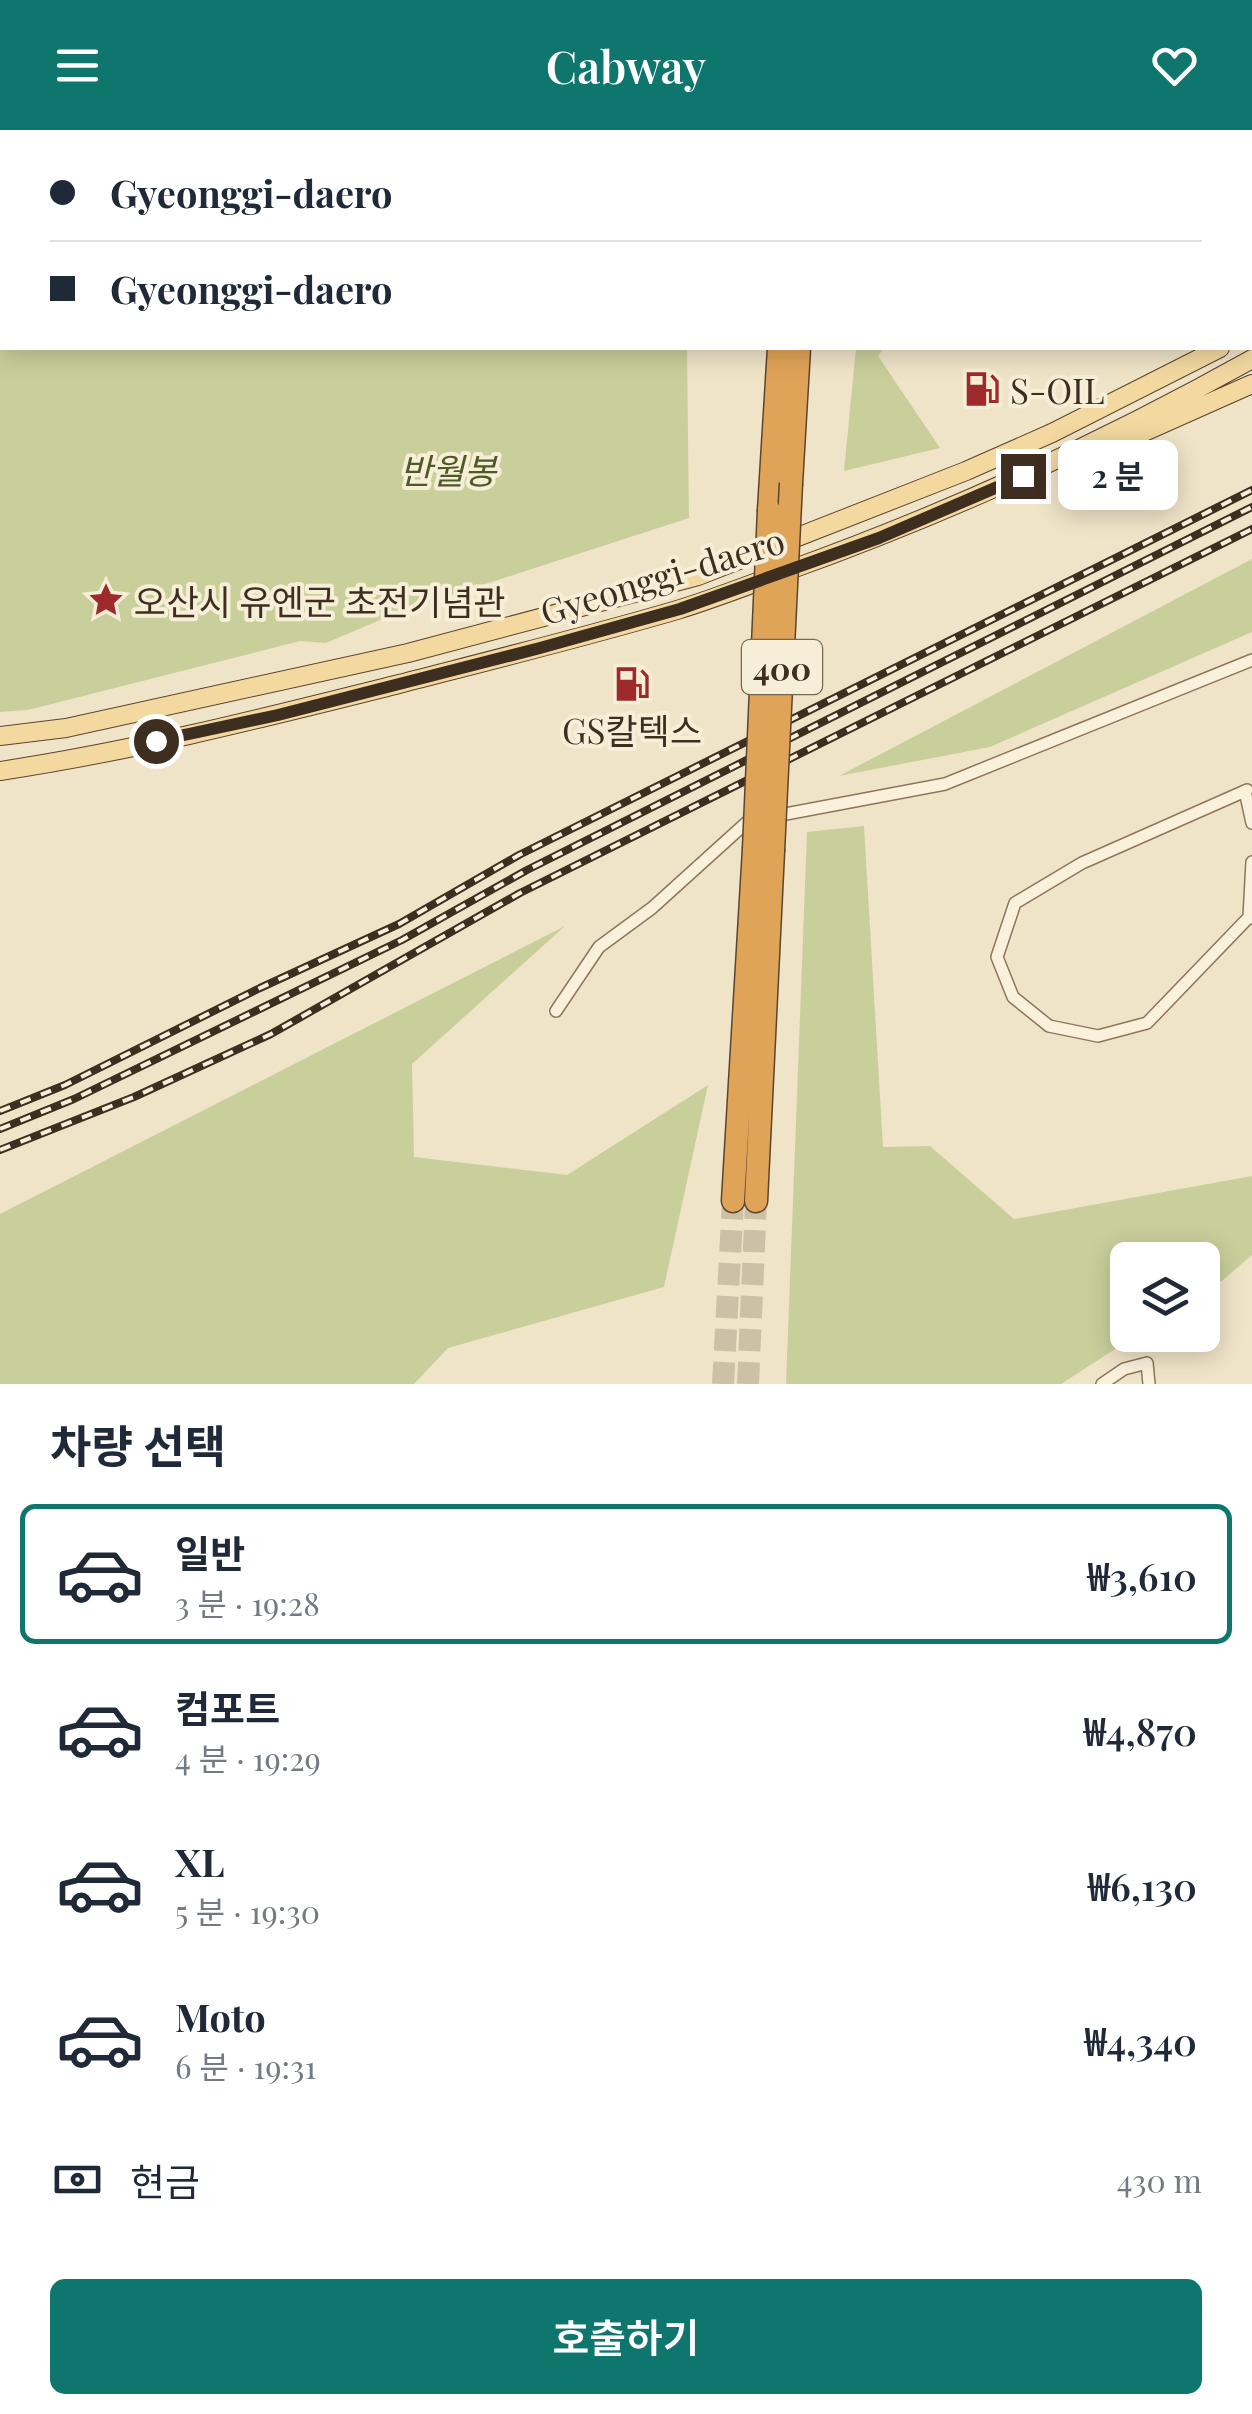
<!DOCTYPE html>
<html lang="ko">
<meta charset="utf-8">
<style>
:root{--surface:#fff;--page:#f2f2f3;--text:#1f2937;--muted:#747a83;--line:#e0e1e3;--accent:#0f766e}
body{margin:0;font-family:"Playfair Display","Noto Sans KR",serif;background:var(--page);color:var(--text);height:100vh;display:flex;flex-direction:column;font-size:38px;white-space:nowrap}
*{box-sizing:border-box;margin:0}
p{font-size:32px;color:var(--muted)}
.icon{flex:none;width:55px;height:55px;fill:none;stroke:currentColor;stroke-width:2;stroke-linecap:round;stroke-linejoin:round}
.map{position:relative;height:1254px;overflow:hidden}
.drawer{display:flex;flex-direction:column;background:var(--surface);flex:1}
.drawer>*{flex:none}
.guide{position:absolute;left:0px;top:0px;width:1252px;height:220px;box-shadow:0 5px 25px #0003;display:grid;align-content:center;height:220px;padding:0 50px;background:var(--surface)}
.fabs{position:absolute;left:1110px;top:1112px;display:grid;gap:20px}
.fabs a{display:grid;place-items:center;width:110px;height:110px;border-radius:15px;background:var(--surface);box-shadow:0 5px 25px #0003;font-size:50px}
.end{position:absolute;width:45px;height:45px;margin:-22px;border:12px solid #3d2e20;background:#fff;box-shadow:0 0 0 5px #fff}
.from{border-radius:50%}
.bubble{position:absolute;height:70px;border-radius:15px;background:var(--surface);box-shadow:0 5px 25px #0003;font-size:32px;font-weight:600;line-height:70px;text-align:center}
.guide b{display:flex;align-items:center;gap:35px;height:95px;font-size:38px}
.guide b+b{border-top:2px solid var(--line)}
.guide i{width:25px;height:25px;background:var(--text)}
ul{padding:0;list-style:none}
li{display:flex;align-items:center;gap:30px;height:140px;margin:0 20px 15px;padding:0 30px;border:5px solid transparent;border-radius:15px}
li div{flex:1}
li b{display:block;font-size:38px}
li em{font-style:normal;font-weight:600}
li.selected{border-color:var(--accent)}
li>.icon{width:90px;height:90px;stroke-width:1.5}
h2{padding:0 50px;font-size:45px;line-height:120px}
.pay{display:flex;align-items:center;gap:25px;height:110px;padding:0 50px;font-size:38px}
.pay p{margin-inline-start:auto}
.primary-button{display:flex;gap:20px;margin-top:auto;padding:20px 50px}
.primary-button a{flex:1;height:115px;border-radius:15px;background:var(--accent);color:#fff;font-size:40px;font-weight:600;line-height:115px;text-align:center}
header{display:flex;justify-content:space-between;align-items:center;height:130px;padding:0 50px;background:var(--accent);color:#fff;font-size:45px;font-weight:600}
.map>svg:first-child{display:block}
.green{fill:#c9cf9b}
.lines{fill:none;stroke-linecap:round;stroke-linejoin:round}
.motorway-tunnel{stroke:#ccc0a6;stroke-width:22;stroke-dasharray:22 11;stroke-linecap:butt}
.minor-casing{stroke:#8d765c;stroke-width:14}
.primary-casing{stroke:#5b4430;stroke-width:20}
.motorway-casing{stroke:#5b4430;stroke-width:25}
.minor{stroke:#faf1dc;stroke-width:11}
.primary{stroke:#f3d9a0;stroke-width:18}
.motorway{stroke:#e0a458;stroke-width:22}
.rail-casing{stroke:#3d2e20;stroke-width:8}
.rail{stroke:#f7eed8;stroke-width:4;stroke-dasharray:11;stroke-linecap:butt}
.motorway-bridge-casing{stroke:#5b4430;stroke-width:25;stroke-linecap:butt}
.motorway-bridge{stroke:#e0a458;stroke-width:22}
.route{stroke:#3d2e20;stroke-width:12}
.labels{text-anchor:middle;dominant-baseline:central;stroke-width:8;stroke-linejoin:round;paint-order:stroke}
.shield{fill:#f7eed8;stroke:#756857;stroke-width:2.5}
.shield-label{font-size:32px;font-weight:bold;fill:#3d2e20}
.poi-label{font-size:35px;fill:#3d2e20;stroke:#f7eed8;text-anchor:start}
.park-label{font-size:35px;font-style:italic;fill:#4d5a26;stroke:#f7eed8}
.street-label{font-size:35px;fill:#3d2e20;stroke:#f7eed8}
</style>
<header><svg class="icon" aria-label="menu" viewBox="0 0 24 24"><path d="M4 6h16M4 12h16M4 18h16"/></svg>Cabway<svg class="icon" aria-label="heart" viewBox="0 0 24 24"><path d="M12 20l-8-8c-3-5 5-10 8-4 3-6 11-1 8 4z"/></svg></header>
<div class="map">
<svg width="1252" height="1254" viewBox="0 0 1252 1254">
<rect width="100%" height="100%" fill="#f0e4c8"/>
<path class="green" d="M 0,0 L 666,0 L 666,2 L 2,2 L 2,218 L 687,218 L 689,388 L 399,482 L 326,513 L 300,511 L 28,580 L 0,582 Z
M 877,0 L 1252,0 L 1252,69 L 1250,71 L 1250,2 L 876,2 Z
M 856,218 L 884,218 L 878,226 L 940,318 L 844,341 Z
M 1252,429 L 1252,502 L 990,617 L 839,646 Z
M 864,696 L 883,1017 L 930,1016 L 1014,1089 L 1252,1046 L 1252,1125 L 1223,1150 L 1203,1163 L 1202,1130 L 1128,1130 L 1128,1205 L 1137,1205 L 1061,1254 L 786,1254 L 807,702 Z
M 565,796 L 412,934 L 414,1027 L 567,1045 L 708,955 L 664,1157 L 448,1218 L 414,1254 L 0,1254 L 0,1084 Z"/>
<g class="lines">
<path class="motorway-tunnel" d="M 723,1254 L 733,1071
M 748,1254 L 756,1071"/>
<defs>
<path id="minor" d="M 1247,660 L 1245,661 L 1252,693
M 1245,661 L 1082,733 L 1015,773 L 997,827 L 1013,867 L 1049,896 L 1098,906 L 1147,893 L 1249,787
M 775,686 L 945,654 L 1252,530
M 1252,732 L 1249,787 L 1252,788
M 556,881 L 599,817 L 652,778 L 746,693 L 758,691
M 1102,1254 L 1124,1239 L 1147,1233 L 1149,1254"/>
<path id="primary" d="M 1250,186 L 1252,184
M 1250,201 L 1252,200
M 1119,304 L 1144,302 L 1252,254
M 0,606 L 66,598 L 408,523 L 698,446 L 966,341 L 1052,303 L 1220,218
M 0,641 C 134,621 267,587 399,554 C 492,530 585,507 677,480 C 713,469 749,455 784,442 C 946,384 1102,313 1252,229"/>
<path id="motorway" d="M 792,2 L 792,0
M 813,2 L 813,0
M 791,353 L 799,218
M 769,380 L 779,218
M 733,1071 L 754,719
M 756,1071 L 773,721"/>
</defs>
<use href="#minor" class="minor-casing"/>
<use href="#primary" class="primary-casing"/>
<use href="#motorway" class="motorway-casing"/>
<use href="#minor" class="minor"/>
<use href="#primary" class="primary"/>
<use href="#motorway" class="motorway"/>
<defs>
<path id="rail" d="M 0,981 L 65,955 L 260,858 L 399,794 L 519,725 L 1252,360
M 0,999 L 74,969 L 402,810 L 527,740 L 1252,377
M 0,1020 L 134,967 L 271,904 L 520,763 L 1252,399"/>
</defs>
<use href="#rail" class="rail-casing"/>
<use href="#rail" class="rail"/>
<defs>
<path id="motorway-bridge" d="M 754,719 L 769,380
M 773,721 L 791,353"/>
</defs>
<use href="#motorway-bridge" class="motorway-bridge-casing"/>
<use href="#motorway-bridge" class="motorway-bridge"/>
</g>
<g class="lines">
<path class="route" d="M 156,611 L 278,585 L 540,518 L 680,479 L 879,408 L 1023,346"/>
</g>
<defs>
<symbol id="fuel-bare" viewBox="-9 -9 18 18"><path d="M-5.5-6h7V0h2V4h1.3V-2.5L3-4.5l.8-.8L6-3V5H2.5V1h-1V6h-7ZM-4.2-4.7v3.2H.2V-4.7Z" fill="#9e2a2b" stroke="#f7eed8" stroke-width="2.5" paint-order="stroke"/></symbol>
<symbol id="sight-bare" viewBox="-9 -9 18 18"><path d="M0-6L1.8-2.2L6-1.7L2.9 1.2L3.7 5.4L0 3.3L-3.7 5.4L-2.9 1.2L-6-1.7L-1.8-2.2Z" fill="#9e2a2b" stroke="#f7eed8" stroke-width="2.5" paint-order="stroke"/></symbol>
</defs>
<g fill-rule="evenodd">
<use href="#fuel-bare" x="957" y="234" width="50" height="50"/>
<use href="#sight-bare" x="81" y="445" width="50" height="50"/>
<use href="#fuel-bare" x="607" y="529" width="50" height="50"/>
</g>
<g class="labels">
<rect class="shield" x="742" y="510" width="80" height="54" rx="8"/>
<g class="shield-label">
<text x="782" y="537">400</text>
</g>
<g class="poi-label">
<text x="1010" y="259">S-OIL</text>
<text x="134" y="470">오산시 유엔군 초전기념관</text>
<text x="632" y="599" text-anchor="middle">GS칼텍스</text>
</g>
<g class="park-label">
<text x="448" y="339">반월봉</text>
</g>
<g class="street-label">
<text transform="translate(662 445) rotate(-17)">Gyeonggi-daero</text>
</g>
</g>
</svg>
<div class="fabs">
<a><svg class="icon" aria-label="layers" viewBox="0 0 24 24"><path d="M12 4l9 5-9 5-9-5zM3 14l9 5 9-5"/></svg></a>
</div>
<i class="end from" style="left:156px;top:611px"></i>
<i class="end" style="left:1023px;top:346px"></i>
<div class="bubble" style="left:1058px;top:310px;width:120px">2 분</div>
<div class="guide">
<b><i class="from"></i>Gyeonggi-daero</b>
<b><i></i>Gyeonggi-daero</b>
</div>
</div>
<section class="drawer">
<h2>차량 선택</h2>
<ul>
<li class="selected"><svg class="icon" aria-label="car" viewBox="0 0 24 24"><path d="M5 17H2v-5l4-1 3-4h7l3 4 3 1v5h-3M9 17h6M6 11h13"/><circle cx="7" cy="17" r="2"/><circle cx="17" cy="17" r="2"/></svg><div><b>일반</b><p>3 분 · 19:28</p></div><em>₩3,610</em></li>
<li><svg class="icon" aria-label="car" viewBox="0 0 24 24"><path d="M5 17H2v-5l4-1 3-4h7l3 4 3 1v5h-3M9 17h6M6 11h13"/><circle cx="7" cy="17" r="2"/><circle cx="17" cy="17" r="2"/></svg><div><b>컴포트</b><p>4 분 · 19:29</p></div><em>₩4,870</em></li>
<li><svg class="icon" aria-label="car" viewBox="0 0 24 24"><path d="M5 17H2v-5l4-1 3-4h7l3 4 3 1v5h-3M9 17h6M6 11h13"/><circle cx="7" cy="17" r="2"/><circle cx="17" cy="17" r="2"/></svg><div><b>XL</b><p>5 분 · 19:30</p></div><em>₩6,130</em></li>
<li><svg class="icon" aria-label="car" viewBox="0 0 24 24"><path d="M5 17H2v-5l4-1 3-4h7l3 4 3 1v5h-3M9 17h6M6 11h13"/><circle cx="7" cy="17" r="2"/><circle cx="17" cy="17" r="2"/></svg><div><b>Moto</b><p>6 분 · 19:31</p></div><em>₩4,340</em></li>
</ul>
<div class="pay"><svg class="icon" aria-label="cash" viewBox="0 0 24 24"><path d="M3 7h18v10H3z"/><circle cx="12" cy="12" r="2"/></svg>현금<p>430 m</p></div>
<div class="primary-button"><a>호출하기</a></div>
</section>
